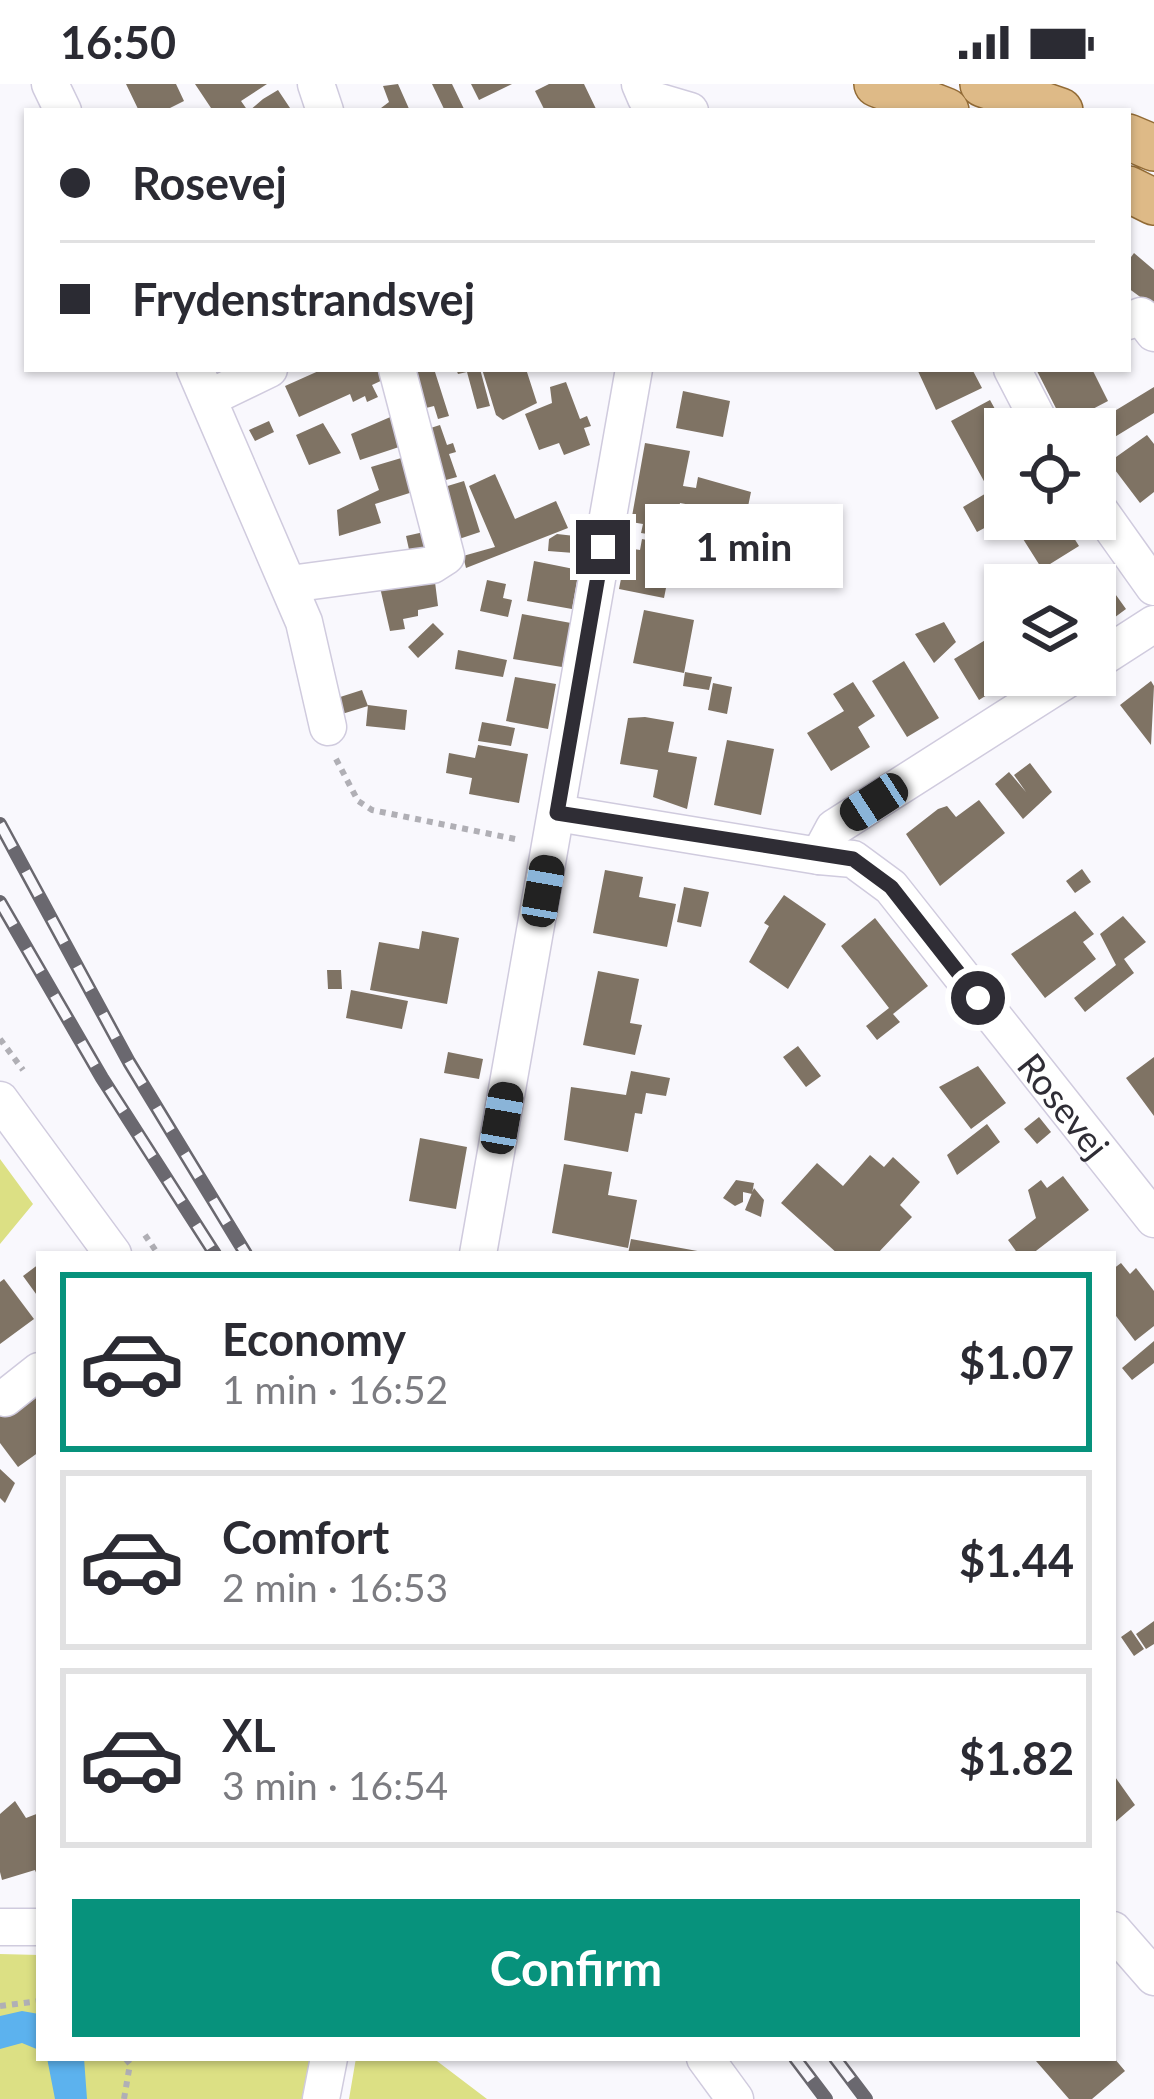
<!DOCTYPE html>
<meta charset="utf-8">
<style>
:root{--surface:#fff;--page:#f2f2f3;--text:#2b2b33;--muted:#7c7c81;--line:#e1e1e2;--accent:#07927c}
body{margin:0;font-family:Lato,sans-serif;background:var(--page);color:var(--text);height:100vh;display:flex;flex-direction:column;font-size:45px;white-space:nowrap}
*{box-sizing:border-box;margin:0}
p{font-size:39px;color:var(--muted)}
.icon{flex:none;width:66px;height:66px;fill:none;stroke:currentColor;stroke-width:2;stroke-linecap:round;stroke-linejoin:round}
.map{position:relative;flex:1;overflow:hidden}
.drawer{position:absolute;left:36px;top:1167px;width:1080px;height:810px;display:flex;flex-direction:column;background:var(--surface);border-radius:0px;box-shadow:0 3px 9px #0004}
.drawer>*{flex:none}
.hud{position:absolute;left:24px;top:24px;width:1107px;height:264px;border-radius:0px;box-shadow:0 3px 9px #0004;display:grid;align-content:center;height:264px;padding:0 36px;background:var(--surface)}
.buttons{position:absolute;left:984px;top:324px;display:grid;gap:24px}
.buttons a{display:grid;place-items:center;width:132px;height:132px;border-radius:0px;background:var(--surface);box-shadow:0 3px 9px #0004;font-size:60px}
.end{position:absolute;width:54px;height:54px;margin:-27px;border:15px solid #2f2d35;background:#fff;box-shadow:0 0 0 6px #fff}
.from{border-radius:50%}
.bubble{position:absolute;height:84px;border-radius:0px;background:var(--surface);box-shadow:0 3px 9px #0004;font-size:39px;font-weight:700;line-height:84px;text-align:center}
.car{position:absolute;width:36px;height:72px;margin:-36px -18px;border-radius:15px;box-shadow:0 0 9px 3px #0007;background:linear-gradient(#222 24%,#8ab4d8 0 40%,#222 0 76%,#8ab4d8 0 86%,#222 0)}
.hud b{display:flex;align-items:center;gap:42px;height:114px;font-size:45px}
.hud b+b{border-top:3px solid var(--line)}
.hud i{width:30px;height:30px;background:var(--text)}
ul{padding:21px 0 0;list-style:none}
li{display:flex;align-items:center;gap:36px;height:180px;margin:0 24px 18px;padding:0 12px;border:6px solid var(--line);border-radius:0px}
li div{flex:1}
li b{display:block;font-size:45px}
li em{font-style:normal;font-weight:700}
li.on{border-color:var(--accent)}
li>.icon{width:108px;height:108px;stroke-width:1.5}
.action{display:flex;gap:24px;margin-top:auto;padding:24px 36px}
.action a{flex:1;height:138px;border-radius:0px;background:var(--accent);color:#fff;font-size:48px;font-weight:700;line-height:138px;text-align:center}
.status{display:flex;justify-content:space-between;align-items:center;height:84px;padding:0 60px;background:var(--surface);direction:ltr}
.status svg{height:33px;fill:currentColor}
.map>svg:first-child{display:block}
.green{fill:#dce084}
.water{fill:#5cb2ee}
.building{fill:#7f7364}
.lines{fill:none;stroke-linecap:round;stroke-linejoin:round}
.minor-casing{stroke:#d0cbde;stroke-width:39}
.major-casing{stroke:#926b36;stroke-width:48}
.path{stroke:#b0afb5;stroke-width:6;stroke-dasharray:6 6;stroke-linecap:butt}
.minor{stroke:#fff;stroke-width:36}
.major{stroke:#deba87;stroke-width:45}
.rail-casing{stroke:#6a686f;stroke-width:14}
.rail{stroke:#f9f8fd;stroke-width:9;stroke-dasharray:27;stroke-linecap:butt}
.route{stroke:#2f2d35;stroke-width:15}
.labels{text-anchor:middle;dominant-baseline:central;stroke-width:12;stroke-linejoin:round;paint-order:stroke}
.street-label{font-size:36px;fill:#2f2d35;stroke:#f9f8fd}
</style>
<div class="status"><b>16:50</b><svg viewBox="0 0 49 12"><path d="M0 12V9h3v3zM5 12V6h3v6zM10 12V3h3v9zM15 12V0h3v12zM26 1h20v11H26zM47 4h2v5h-2z"/></svg></div>
<div class="map">
<svg width="1154" height="2015" viewBox="0 0 1154 2015">
<rect width="100%" height="100%" fill="#f9f8fd"/>
<path class="green" d="M 0,1075 L 33,1120 L 0,1160 Z
M 0,1870 L 39,1871 L 39,1974 L 311,1974 L 303,2015 L 0,2015 Z
M 356,1974 L 433,1974 L 487,2015 L 349,2015 Z"/>
<path class="water" d="M 22,1927 L 39,1930 L 39,1966 L 22,1959 L 0,1965 L 0,1932 Z
M 47,1974 L 84,1974 L 87,2015 L 55,2015 Z"/>
<path class="building" d="M 126,0 L 176,0 L 184,17 L 164,27 L 139,27 Z
M 195,0 L 267,0 L 241,17 L 248,27 L 213,27 Z
M 398,0 L 410,27 L 377,27 L 389,18 L 383,2 Z
M 432,0 L 452,0 L 465,27 L 445,27 Z
M 471,0 L 512,0 L 479,16 Z
M 549,0 L 584,0 L 597,27 L 545,27 L 535,7 Z
M 278,6 L 292,27 L 249,27 L 263,15 Z
M 1134,169 L 1154,186 L 1154,223 L 1128,204 L 1128,177 Z
M 323,285 L 383,285 L 387,294 L 372,301 L 378,313 L 367,318 L 365,312 L 353,318 L 350,310 L 299,333 L 285,302 Z
M 403,285 L 435,288 L 449,332 L 438,335 L 434,322 L 414,327 Z
M 456,285 L 480,285 L 490,322 L 477,325 L 467,288 L 458,290 Z
M 482,285 L 526,285 L 537,319 L 503,336 L 496,331 Z
M 917,285 L 972,285 L 982,304 L 936,326 Z
M 1036,285 L 1092,285 L 1108,317 L 1064,340 Z
M 566,298 L 580,335 L 587,332 L 591,342 L 584,344 L 590,361 L 564,371 L 559,359 L 539,366 L 525,330 L 552,319 L 550,303 Z
M 1154,303 L 1154,329 L 1095,365 L 1095,345 L 1085,345 Z
M 683,307 L 730,317 L 723,353 L 676,344 Z
M 990,316 L 1006,345 L 1005,402 L 991,410 L 951,337 Z
M 395,331 L 405,361 L 360,376 L 351,350 Z
M 269,337 L 274,348 L 255,357 L 249,346 Z
M 323,339 L 341,369 L 309,381 L 296,351 Z
M 440,341 L 447,361 L 453,359 L 456,368 L 449,370 L 457,393 L 431,400 L 415,349 Z
M 1147,351 L 1154,360 L 1154,408 L 1140,419 L 1109,378 Z
M 645,359 L 690,367 L 683,402 L 696,404 L 698,393 L 751,408 L 744,442 L 689,432 L 691,421 L 680,419 L 673,454 L 641,449 L 643,440 L 631,438 Z
M 408,372 L 419,406 L 375,420 L 381,439 L 339,452 L 337,426 L 379,406 L 371,383 Z
M 495,390 L 515,435 L 556,417 L 568,444 L 466,484 L 463,472 L 495,463 L 469,402 Z
M 464,397 L 480,448 L 447,459 L 431,407 Z
M 988,408 L 1003,434 L 977,448 L 963,423 Z
M 1037,435 L 1062,435 L 1079,462 L 1042,485 L 1018,447 Z
M 690,440 L 728,448 L 724,471 L 692,465 L 688,482 L 671,479 L 664,514 L 619,505 L 627,464 L 640,466 L 642,455 L 686,464 Z
M 424,448 L 428,466 L 410,470 L 406,452 Z
M 557,450 L 575,452 L 574,469 L 548,467 L 549,455 Z
M 534,477 L 579,486 L 572,525 L 527,517 Z
M 1098,486 L 1126,525 L 1095,548 L 1095,501 L 1078,501 Z
M 434,490 L 438,522 L 418,526 L 418,532 L 403,535 L 405,545 L 390,547 L 379,499 Z
M 487,496 L 506,500 L 503,514 L 512,516 L 508,533 L 480,527 Z
M 644,526 L 694,536 L 684,589 L 633,579 Z
M 522,530 L 571,539 L 562,583 L 513,575 Z
M 944,538 L 956,558 L 934,579 L 915,550 Z
M 433,539 L 444,550 L 418,574 L 408,563 Z
M 992,552 L 1005,573 L 1005,591 L 1019,591 L 979,616 L 954,575 Z
M 458,566 L 507,576 L 503,593 L 455,585 Z
M 904,577 L 939,634 L 907,653 L 872,597 Z
M 685,588 L 712,593 L 709,606 L 683,602 Z
M 515,593 L 556,600 L 548,645 L 506,637 Z
M 1151,597 L 1154,602 L 1151,661 L 1120,621 Z
M 853,598 L 875,632 L 858,643 L 870,663 L 831,687 L 807,649 L 844,627 L 833,610 Z
M 713,599 L 732,603 L 727,630 L 708,626 Z
M 362,606 L 368,622 L 342,630 L 337,614 Z
M 368,621 L 407,626 L 405,646 L 366,642 Z
M 645,633 L 674,638 L 668,668 L 697,673 L 687,725 L 653,713 L 658,686 L 620,680 L 628,634 Z
M 482,638 L 515,644 L 511,662 L 478,657 Z
M 727,656 L 774,665 L 761,731 L 714,721 Z
M 478,661 L 528,670 L 519,719 L 469,710 L 472,694 L 446,689 L 449,669 L 475,674 Z
M 1030,679 L 1052,708 L 1023,735 L 995,700 L 1009,688 L 1026,708 L 1014,691 Z
M 979,716 L 1005,749 L 940,802 L 906,750 L 938,725 L 947,722 L 956,733 Z
M 1082,785 L 1091,798 L 1075,809 L 1066,797 Z
M 605,786 L 643,793 L 639,813 L 676,820 L 667,863 L 593,849 Z
M 684,803 L 709,808 L 701,843 L 677,838 Z
M 784,811 L 826,840 L 788,905 L 749,878 L 769,842 L 764,839 Z
M 1075,827 L 1094,850 L 1083,858 L 1096,875 L 1045,914 L 1011,870 Z
M 1123,832 L 1146,858 L 1124,875 L 1134,889 L 1085,928 L 1074,914 L 1116,881 L 1100,850 Z
M 875,834 L 928,902 L 893,930 L 900,938 L 877,956 L 866,942 L 889,924 L 841,862 Z
M 422,847 L 459,854 L 447,920 L 370,906 L 379,858 L 419,865 Z
M 327,886 L 341,886 L 342,905 L 328,905 Z
M 598,887 L 639,895 L 630,939 L 642,941 L 635,971 L 583,961 Z
M 351,906 L 408,917 L 402,945 L 346,934 Z
M 798,962 L 821,992 L 806,1003 L 783,973 Z
M 448,968 L 483,975 L 479,995 L 444,989 Z
M 1154,973 L 1154,1032 L 1126,994 Z
M 978,982 L 1006,1019 L 971,1045 L 939,1003 Z
M 631,987 L 670,994 L 666,1012 L 646,1009 L 642,1030 L 635,1029 L 628,1068 L 564,1056 L 571,1003 L 626,1011 Z
M 1039,1033 L 1051,1048 L 1037,1060 L 1024,1045 Z
M 987,1040 L 1000,1058 L 957,1091 L 947,1071 Z
M 420,1054 L 467,1063 L 456,1125 L 409,1117 Z
M 870,1071 L 884,1083 L 893,1073 L 920,1098 L 900,1121 L 912,1133 L 877,1170 L 838,1170 L 781,1119 L 817,1079 L 843,1102 Z
M 564,1080 L 612,1088 L 608,1111 L 637,1116 L 628,1164 L 552,1149 Z
M 1063,1092 L 1089,1126 L 1032,1170 L 1018,1170 L 1008,1156 L 1036,1134 L 1028,1106 L 1041,1096 L 1047,1104 Z
M 736,1096 L 754,1099 L 752,1110 L 743,1108 L 743,1118 L 735,1122 L 723,1114 Z
M 754,1104 L 764,1116 L 761,1133 L 745,1126 Z
M 631,1155 L 703,1168 L 703,1170 L 628,1170 Z
M 1121,1179 L 1130,1190 L 1136,1184 L 1154,1207 L 1154,1242 L 1135,1257 L 1113,1228 L 1113,1185 Z
M 39,1180 L 39,1214 L 23,1192 Z
M 4,1195 L 34,1235 L 0,1260 L 0,1198 Z
M 1154,1257 L 1154,1279 L 1132,1296 L 1122,1284 Z
M 36,1309 L 39,1368 L 18,1383 L 0,1359 L 0,1313 Z
M 0,1385 L 15,1399 L 5,1419 L 0,1414 Z
M 1154,1537 L 1154,1560 L 1146,1565 L 1136,1550 Z
M 1131,1546 L 1144,1565 L 1134,1572 L 1121,1553 Z
M 1113,1690 L 1135,1721 L 1113,1740 Z
M 15,1717 L 26,1734 L 39,1729 L 39,1796 L 35,1786 L 2,1796 L 0,1788 L 0,1730 Z
M 1040,1974 L 1114,1974 L 1125,1987 L 1092,2015 L 1069,2015 L 1036,1977 Z"/>
<g class="lines">
<defs>
<g id="minor">
<path d="M 50,0 L 63,27"/>
<path d="M 316,0 L 325,27"/>
<path d="M 640,0 L 646,14 L 690,27"/>
<path d="M 1128,237 L 1141,232 L 1154,249"/>
<path d="M 195,285 L 304,538 L 328,643"/>
<path d="M 1012,285 L 1043,345"/>
<path d="M 209,314 L 269,285"/>
<path d="M 1095,420 L 1154,503"/>
<path d="M 290,500 L 432,481 L 446,472 L 397,285"/>
<path d="M 1095,578 L 1154,540"/>
<path d="M 557,729 L 819,772 L 834,744 L 1074,591"/>
<path id="s1" d="M 819,772 L 853,775 L 891,803 L 1154,1135"/>
<path d="M 0,1016 L 113,1170"/>
<path d="M 478,1170 L 634,285"/>
<path d="M 5,1314 L 39,1287"/>
<path d="M 0,1843 L 39,1843"/>
<path d="M 1113,1846 L 1154,1893"/>
<path d="M 705,1974 L 735,2015"/>
<path d="M 321,2015 L 329,1974"/>
</g>
<path id="major" d="M 877,0 L 946,27
M 983,0 L 1060,27
M 1128,53 L 1154,64
M 1128,105 L 1154,118"/>
</defs>
<use href="#minor" class="minor-casing"/>
<use href="#major" class="major-casing"/>
<path class="path" d="M 336,675 L 358,717 L 372,726 L 520,756
M 0,955 L 23,986
M 145,1151 L 158,1170
M 0,1922 L 39,1917
M 124,2015 L 130,1980 L 125,1974"/>
<use href="#minor" class="minor"/>
<use href="#major" class="major"/>
<defs>
<path id="rail" d="M 0,740 L 129,978 L 246,1170
M 0,818 L 102,994 L 215,1170
M 795,1974 L 826,2015
M 835,1974 L 866,2015"/>
</defs>
<use href="#rail" class="rail-casing"/>
<use href="#rail" class="rail"/>
</g>
<g class="lines">
<path class="route" d="M 603,463 L 557,729 L 853,775 L 891,803 L 978,914"/>
</g>
<g class="labels">
<g class="street-label">
<text stroke="none"><textPath href="#s1" startOffset="360">Rosevej</textPath></text>
</g>
</g>
</svg>
<div class="buttons">
<a><svg class="icon" aria-label="locate" viewBox="0 0 24 24"><circle cx="12" cy="12" r="6"/><path d="M12 2v4M12 18v4M2 12h4M18 12h4"/></svg></a>
<a><svg class="icon" aria-label="layers" viewBox="0 0 24 24"><path d="M12 4l9 5-9 5-9-5zM3 14l9 5 9-5"/></svg></a>
</div>
<i class="end from" style="left:978px;top:914px"></i>
<i class="end" style="left:603px;top:463px"></i>
<div class="bubble" style="left:645px;top:420px;width:198px">1 min</div>
<i class="car" style="left:874px;top:718px;rotate:237deg"></i>
<i class="car" style="left:543px;top:807px;rotate:10deg"></i>
<i class="car" style="left:502px;top:1034px;rotate:10deg"></i>
<div class="hud">
<b><i class="from"></i>Rosevej</b>
<b><i></i>Frydenstrandsvej</b>
</div>
<section class="drawer">
<ul>
<li class="on"><svg class="icon" aria-label="car" viewBox="0 0 24 24"><path d="M5 17H2v-5l4-1 3-4h7l3 4 3 1v5h-3M9 17h6M6 11h13"/><circle cx="7" cy="17" r="2"/><circle cx="17" cy="17" r="2"/></svg><div><b>Economy</b><p>1 min · 16:52</p></div><em>$1.07</em></li>
<li><svg class="icon" aria-label="car" viewBox="0 0 24 24"><path d="M5 17H2v-5l4-1 3-4h7l3 4 3 1v5h-3M9 17h6M6 11h13"/><circle cx="7" cy="17" r="2"/><circle cx="17" cy="17" r="2"/></svg><div><b>Comfort</b><p>2 min · 16:53</p></div><em>$1.44</em></li>
<li><svg class="icon" aria-label="car" viewBox="0 0 24 24"><path d="M5 17H2v-5l4-1 3-4h7l3 4 3 1v5h-3M9 17h6M6 11h13"/><circle cx="7" cy="17" r="2"/><circle cx="17" cy="17" r="2"/></svg><div><b>XL</b><p>3 min · 16:54</p></div><em>$1.82</em></li>
</ul>
<div class="action"><a>Confirm</a></div>
</section>
</div>
